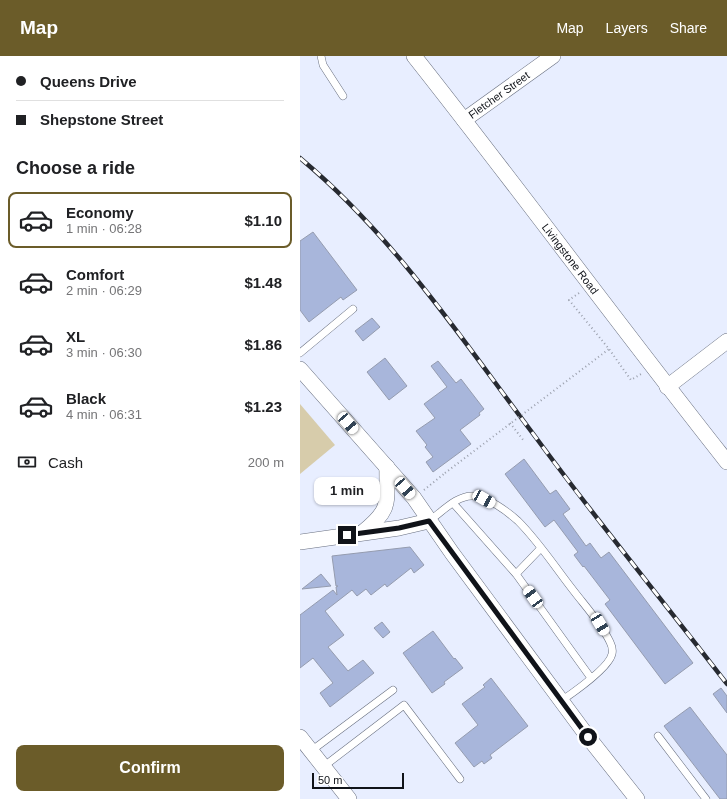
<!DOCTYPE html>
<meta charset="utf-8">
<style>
:root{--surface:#fff;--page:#f6f6f6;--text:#202124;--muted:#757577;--line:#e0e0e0;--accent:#6b5c29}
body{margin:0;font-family:Helvetica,sans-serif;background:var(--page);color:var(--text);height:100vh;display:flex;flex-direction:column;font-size:15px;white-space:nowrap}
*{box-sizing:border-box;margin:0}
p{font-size:13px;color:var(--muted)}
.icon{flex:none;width:22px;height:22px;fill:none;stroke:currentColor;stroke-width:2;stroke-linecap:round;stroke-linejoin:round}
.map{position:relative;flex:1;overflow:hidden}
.side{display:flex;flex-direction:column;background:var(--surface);width:300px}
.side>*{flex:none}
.top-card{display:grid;align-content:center;height:88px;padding:0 16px;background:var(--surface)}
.scale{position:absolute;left:12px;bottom:10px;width:92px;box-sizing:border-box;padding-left:4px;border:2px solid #101319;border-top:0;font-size:11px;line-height:14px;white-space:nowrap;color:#101319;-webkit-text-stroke:3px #fff;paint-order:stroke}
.end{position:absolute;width:18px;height:18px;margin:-9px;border:5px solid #101319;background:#fff;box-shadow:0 0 0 2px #fff}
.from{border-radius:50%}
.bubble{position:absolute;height:28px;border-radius:8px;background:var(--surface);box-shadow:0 1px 3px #0004;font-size:13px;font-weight:600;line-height:28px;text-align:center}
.car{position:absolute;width:12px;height:24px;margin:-12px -6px;border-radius:5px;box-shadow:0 0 3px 1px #0007;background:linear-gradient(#fff 24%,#345 0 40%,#fff 0 76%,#345 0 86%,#fff 0)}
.top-card b{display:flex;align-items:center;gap:14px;height:38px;font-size:15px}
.top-card b+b{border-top:1px solid var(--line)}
.top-card i{width:10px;height:10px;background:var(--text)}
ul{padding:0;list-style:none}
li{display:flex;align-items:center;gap:12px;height:56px;margin:0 8px 6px;padding:0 8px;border:2px solid transparent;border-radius:8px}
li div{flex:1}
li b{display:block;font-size:15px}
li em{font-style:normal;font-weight:600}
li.current{border-color:var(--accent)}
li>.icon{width:36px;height:36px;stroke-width:1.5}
h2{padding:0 16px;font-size:18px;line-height:48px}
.pay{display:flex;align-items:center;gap:10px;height:44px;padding:0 16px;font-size:15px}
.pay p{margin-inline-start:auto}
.primary-button{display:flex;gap:8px;margin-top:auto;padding:8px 16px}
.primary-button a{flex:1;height:46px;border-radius:8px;background:var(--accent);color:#fff;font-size:16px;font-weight:600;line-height:46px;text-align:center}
header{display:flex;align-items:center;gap:24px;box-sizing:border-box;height:56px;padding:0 20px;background:var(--accent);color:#fff}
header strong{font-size:19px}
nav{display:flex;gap:22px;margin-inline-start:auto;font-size:14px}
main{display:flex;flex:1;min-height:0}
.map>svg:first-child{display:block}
.green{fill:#d7ccab}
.building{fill:#a8b6db;stroke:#959caf}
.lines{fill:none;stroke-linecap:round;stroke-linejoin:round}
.lane-casing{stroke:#676e7f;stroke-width:8}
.street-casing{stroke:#676e7f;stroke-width:16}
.path{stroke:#9ba0ad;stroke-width:2;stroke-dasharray:1 3;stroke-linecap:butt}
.lane{stroke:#fff;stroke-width:7}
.street{stroke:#fff;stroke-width:15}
.rail-casing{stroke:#272a31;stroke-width:4.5}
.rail{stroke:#fff;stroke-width:3;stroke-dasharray:9;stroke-linecap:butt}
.path-bridge{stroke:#9ba0ad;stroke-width:2;stroke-dasharray:1 3;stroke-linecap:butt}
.route{stroke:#101319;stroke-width:5}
.labels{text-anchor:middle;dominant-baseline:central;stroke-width:3;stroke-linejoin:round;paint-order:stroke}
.street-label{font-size:11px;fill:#101319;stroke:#fff}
</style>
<header>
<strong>Map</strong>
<nav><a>Map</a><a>Layers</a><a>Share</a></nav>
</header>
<main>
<section class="side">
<div class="top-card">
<b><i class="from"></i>Queens Drive</b>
<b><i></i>Shepstone Street</b>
</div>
<h2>Choose a ride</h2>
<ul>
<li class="current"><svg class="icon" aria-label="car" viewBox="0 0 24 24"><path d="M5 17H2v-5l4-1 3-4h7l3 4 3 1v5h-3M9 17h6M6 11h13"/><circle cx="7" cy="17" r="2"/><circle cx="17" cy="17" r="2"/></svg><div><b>Economy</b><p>1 min · 06:28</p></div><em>$1.10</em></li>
<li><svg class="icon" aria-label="car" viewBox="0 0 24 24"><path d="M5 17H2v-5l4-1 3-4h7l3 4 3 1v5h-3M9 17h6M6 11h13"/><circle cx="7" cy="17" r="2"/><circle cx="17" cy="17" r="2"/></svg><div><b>Comfort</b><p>2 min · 06:29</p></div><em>$1.48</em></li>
<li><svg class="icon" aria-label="car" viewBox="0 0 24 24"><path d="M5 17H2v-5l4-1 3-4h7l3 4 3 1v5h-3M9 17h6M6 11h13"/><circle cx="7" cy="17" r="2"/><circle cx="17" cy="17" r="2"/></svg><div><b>XL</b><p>3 min · 06:30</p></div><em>$1.86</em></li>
<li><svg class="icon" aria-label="car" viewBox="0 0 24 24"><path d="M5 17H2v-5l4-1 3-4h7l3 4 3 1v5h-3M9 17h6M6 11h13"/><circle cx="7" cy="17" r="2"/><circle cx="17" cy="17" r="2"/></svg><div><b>Black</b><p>4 min · 06:31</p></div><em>$1.23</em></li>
</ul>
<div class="pay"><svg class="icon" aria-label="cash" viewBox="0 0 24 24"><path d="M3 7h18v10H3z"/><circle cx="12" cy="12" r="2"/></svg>Cash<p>200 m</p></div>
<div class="primary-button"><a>Confirm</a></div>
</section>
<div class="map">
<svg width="427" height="743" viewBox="0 0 427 743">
<rect width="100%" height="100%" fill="#e8eeff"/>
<path class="green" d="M 0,348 L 35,389 L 0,418 Z"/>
<path class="building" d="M 13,176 L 57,234 L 43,244 L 41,241 L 9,266 L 0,254 L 0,185 Z
M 72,262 L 80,271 L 63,285 L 55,275 Z
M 85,302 L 107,330 L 89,344 L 67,316 Z
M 138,305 L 156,327 L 161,323 L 184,353 L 179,357 L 180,359 L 160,374 L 171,388 L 133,416 L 126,406 L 133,401 L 125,391 L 127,389 L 116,375 L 135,362 L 124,348 L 147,331 L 131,310 Z
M 224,403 L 250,438 L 256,434 L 270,453 L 263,458 L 286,490 L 290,487 L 301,502 L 309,496 L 393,607 L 365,628 L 305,548 L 310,544 L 284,510 L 283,511 L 274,499 L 278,496 L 254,464 L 245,471 L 205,418 Z
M 110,491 L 124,509 L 114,517 L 111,512 L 87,531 L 85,528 L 71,539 L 66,533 L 57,540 L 52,534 L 25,555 L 44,579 L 28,591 L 48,615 L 63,604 L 74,617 L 30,651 L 20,637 L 33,627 L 13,602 L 0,612 L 0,559 L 33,534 L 37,539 L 36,531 L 38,530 L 36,530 L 32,500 Z
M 21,518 L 31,530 L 2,533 Z
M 82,566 L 90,576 L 83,582 L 74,572 Z
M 133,575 L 154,603 L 155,602 L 163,612 L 144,626 L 145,628 L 132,637 L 103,597 Z
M 191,622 L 228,670 L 190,699 L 192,702 L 184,708 L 182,705 L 174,711 L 155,687 L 178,669 L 162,648 L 185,631 L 183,629 Z
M 421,632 L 427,640 L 427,657 L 413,638 Z
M 390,651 L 427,699 L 427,743 L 420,743 L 364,670 Z"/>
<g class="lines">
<defs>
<path id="lane" d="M 21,0 L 23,9 L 43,40
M 0,297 L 53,253
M 153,447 L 216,518 L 291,622
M 129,465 C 142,456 157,439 173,440 C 187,440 208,456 218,465 C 239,486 255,511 273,534 C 286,551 301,567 310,586 C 312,590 313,594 312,598 C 309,612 274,636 261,645
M 216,518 L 241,492
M 358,680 L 406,743
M 11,695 L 93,634
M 23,711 L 104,649 L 160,723"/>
<g id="street">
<path id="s1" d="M 114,0 C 220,134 321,272 427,406"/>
<path id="s2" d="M 164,64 L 253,0"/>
<path d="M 0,313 L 114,442 L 152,497 L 288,681 L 337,743"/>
<path d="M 367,331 L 427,285"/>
<path d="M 63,476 C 93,452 86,446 87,411"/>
<path d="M 0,486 L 99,472 L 129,465"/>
<path d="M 0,681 L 49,743"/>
</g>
</defs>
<use href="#lane" class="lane-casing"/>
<use href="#street" class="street-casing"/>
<path class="path" d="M 279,237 L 269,244 L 309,293 L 331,324 L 341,318
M 210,367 L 224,385
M 124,434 L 145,417"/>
<use href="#lane" class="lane"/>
<use href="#street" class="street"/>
<defs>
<path id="rail" d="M 0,102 C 95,181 163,285 237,383 C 298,466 364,546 427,628"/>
</defs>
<use href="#rail" class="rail-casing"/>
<use href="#rail" class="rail"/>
<path class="path-bridge" d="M 145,417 L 309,293"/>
</g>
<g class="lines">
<path class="route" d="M 47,479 L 99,472 L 129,465 L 288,681"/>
</g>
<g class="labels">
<g class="street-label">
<text stroke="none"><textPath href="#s2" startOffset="43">Fletcher Street</textPath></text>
<text stroke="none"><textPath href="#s1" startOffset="256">Livingstone Road</textPath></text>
</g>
</g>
</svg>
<div class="scale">50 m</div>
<i class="end from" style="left:288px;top:681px"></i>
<i class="end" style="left:47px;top:479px"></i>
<div class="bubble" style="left:14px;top:421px;width:66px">1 min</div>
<i class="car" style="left:48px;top:367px;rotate:139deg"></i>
<i class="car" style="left:105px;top:432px;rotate:139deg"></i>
<i class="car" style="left:184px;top:443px;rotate:119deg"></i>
<i class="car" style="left:233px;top:541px;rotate:324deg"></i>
<i class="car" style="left:300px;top:568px;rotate:149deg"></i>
</div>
</main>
